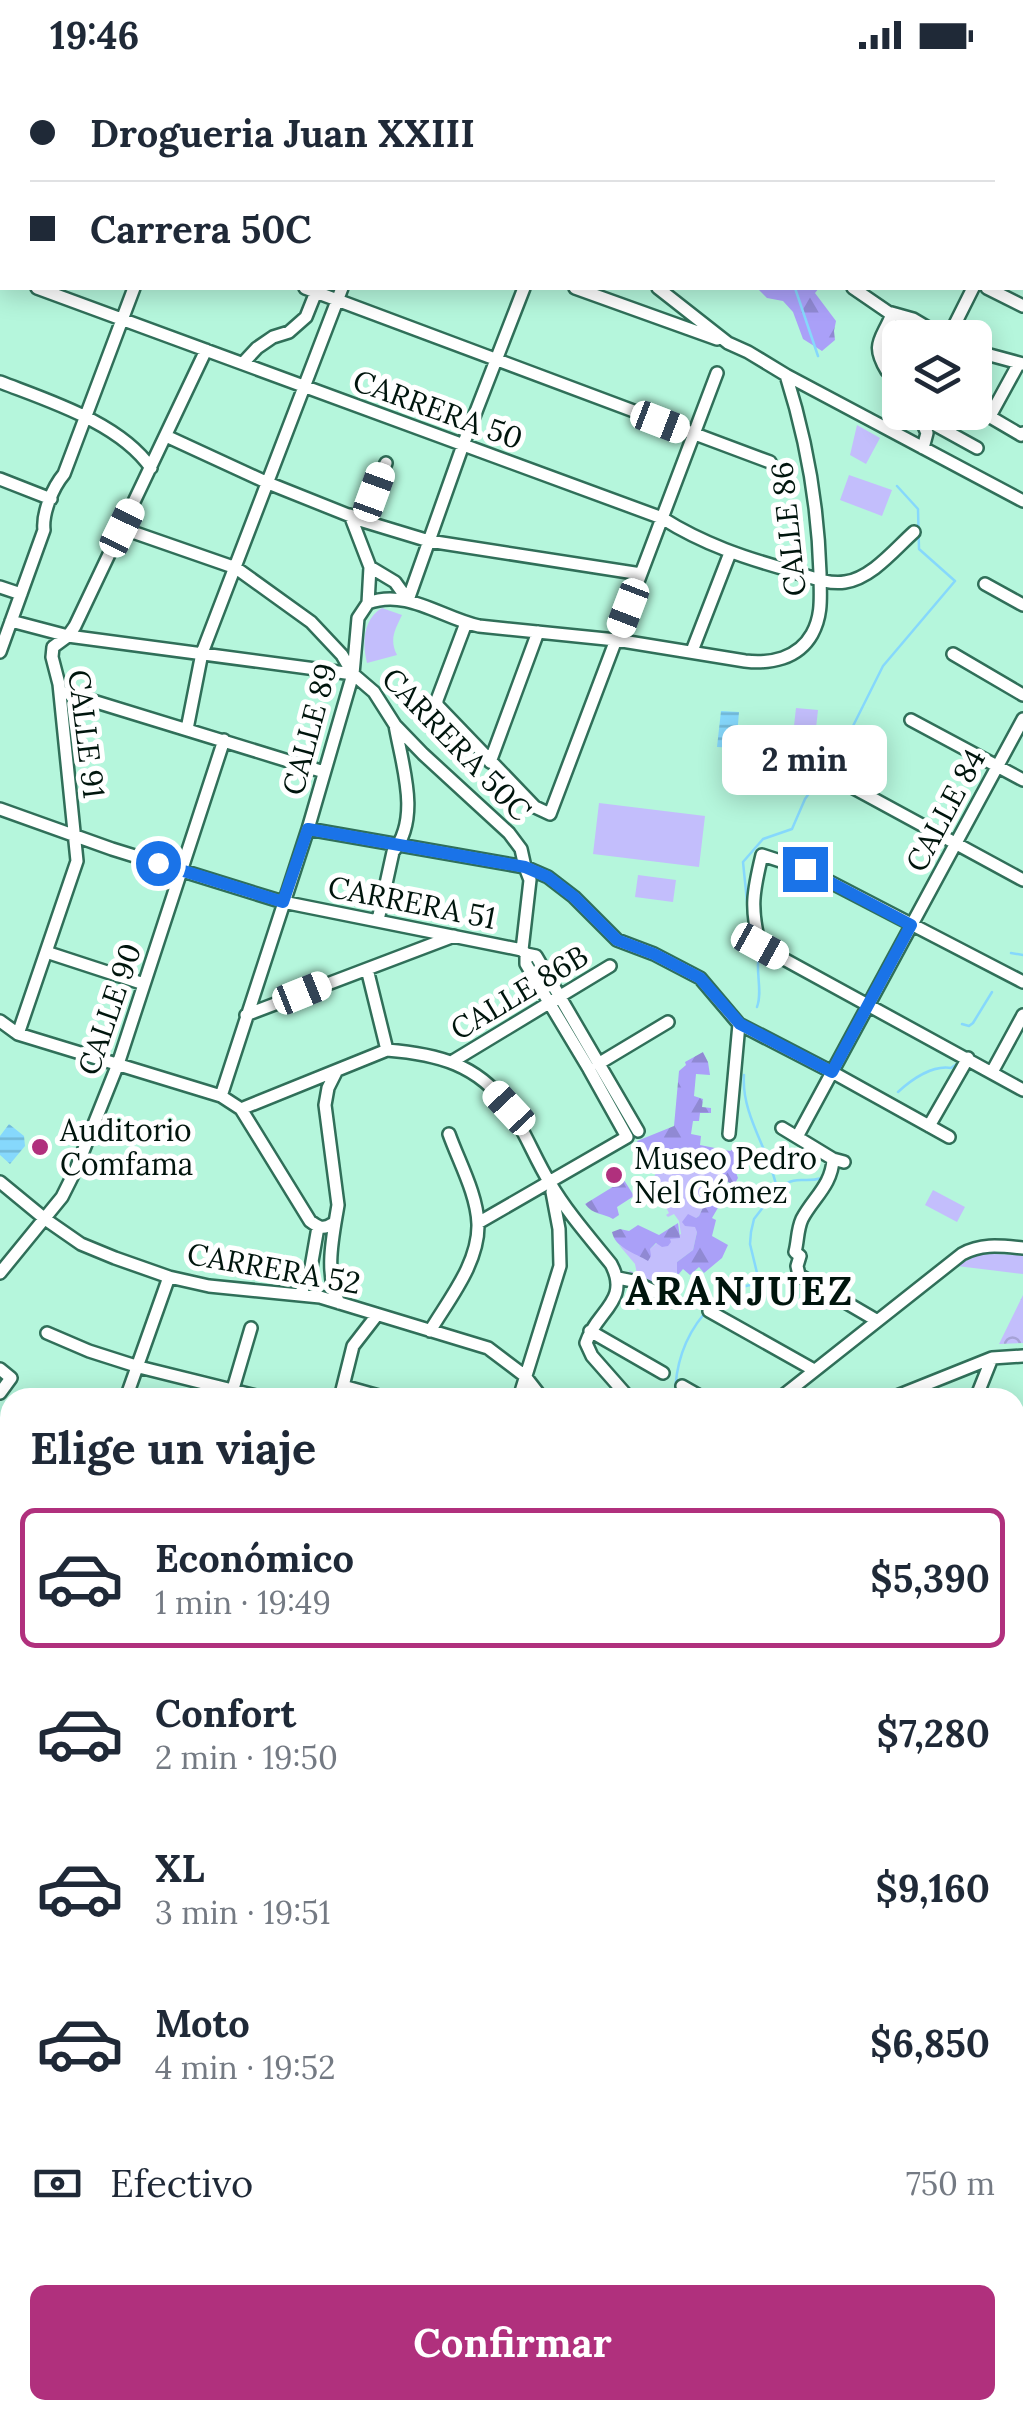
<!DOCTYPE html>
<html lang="es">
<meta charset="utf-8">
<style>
:root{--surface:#fff;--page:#f2f2f3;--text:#1f2937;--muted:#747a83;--line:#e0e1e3;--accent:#b0307d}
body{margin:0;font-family:Lora,serif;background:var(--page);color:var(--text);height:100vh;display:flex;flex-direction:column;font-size:38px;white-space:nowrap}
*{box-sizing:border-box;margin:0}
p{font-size:32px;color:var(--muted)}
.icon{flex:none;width:55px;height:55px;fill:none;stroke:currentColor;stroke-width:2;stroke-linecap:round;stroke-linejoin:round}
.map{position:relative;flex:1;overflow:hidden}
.drawer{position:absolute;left:0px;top:1318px;width:1025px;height:1032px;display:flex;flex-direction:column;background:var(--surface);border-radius:30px 30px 0 0;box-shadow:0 5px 25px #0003}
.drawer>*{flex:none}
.hud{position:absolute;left:0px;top:0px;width:1025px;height:220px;box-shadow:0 5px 25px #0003;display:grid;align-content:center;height:220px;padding:0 30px;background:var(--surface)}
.fabs{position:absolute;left:882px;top:250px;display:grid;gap:20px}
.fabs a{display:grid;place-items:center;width:110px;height:110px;border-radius:15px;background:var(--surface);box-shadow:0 5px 25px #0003;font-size:50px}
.end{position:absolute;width:45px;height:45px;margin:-22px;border:12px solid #1a73e8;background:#fff;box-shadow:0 0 0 5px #fff}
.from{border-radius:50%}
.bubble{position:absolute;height:70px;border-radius:15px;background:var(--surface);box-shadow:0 5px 25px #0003;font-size:32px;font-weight:800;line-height:70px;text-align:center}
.car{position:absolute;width:30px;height:60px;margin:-30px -15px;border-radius:12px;box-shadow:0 0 8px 2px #0007;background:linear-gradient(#fff 24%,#345 0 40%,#fff 0 76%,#345 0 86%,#fff 0)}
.hud b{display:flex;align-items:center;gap:35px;height:95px;font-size:38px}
.hud b+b{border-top:2px solid var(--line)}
.hud i{width:25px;height:25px;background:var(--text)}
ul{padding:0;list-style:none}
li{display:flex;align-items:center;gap:30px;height:140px;margin:0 20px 15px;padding:0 10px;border:5px solid transparent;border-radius:15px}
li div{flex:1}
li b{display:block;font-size:38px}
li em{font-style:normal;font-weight:800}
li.current{border-color:var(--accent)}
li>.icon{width:90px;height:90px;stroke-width:1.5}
h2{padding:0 30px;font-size:45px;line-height:120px}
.pay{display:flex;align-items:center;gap:25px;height:110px;padding:0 30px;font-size:38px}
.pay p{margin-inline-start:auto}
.button{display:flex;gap:20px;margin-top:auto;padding:20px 30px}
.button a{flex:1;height:115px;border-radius:15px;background:var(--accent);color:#fff;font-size:40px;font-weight:800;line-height:115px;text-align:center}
.status{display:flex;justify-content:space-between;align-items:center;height:70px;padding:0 50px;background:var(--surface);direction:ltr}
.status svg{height:28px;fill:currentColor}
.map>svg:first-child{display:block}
.grass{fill:#c3befc}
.forest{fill:url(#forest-firs)}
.park{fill:url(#park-crowns)}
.water{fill:url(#water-rules)}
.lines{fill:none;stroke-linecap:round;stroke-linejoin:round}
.stream{stroke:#86d8fc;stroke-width:2.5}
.minor-casing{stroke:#306f59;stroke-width:16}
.major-casing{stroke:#656b28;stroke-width:19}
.highway-casing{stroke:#656b28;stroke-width:22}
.minor{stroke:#fff;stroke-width:11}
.major{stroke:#c4c286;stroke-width:14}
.highway{stroke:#9c9936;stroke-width:18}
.rail-casing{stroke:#152f25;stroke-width:6}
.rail{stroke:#fff;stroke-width:2.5;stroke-dasharray:8;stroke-linecap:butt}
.route{stroke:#1a73e8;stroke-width:12}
.poi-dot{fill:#b0307d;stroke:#fff;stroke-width:4}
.labels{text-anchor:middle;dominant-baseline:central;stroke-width:10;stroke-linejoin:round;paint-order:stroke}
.street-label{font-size:30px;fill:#00150d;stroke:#fff}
.poi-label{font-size:30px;fill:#00150d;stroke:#fff;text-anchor:start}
.district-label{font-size:40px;font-weight:bold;letter-spacing:2.5px;fill:#00150d;stroke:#fff}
</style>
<div class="status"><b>19:46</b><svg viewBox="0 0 49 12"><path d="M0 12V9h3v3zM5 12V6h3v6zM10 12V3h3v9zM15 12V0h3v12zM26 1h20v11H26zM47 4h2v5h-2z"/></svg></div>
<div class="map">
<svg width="1023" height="2349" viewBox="0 0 1023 2349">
<defs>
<pattern id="forest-firs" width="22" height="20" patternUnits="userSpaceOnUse" patternTransform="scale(2.5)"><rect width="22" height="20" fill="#aaa0f8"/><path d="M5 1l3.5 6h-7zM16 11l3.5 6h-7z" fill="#9089d3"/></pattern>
<pattern id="park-crowns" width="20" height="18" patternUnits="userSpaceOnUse" patternTransform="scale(2.5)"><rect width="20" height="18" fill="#c3befc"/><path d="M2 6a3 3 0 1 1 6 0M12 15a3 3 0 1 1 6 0" fill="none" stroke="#a6a2d7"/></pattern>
<pattern id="water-rules" width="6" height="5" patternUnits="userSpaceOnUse" patternTransform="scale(2.5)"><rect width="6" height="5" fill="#86d8fc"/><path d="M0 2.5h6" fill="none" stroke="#72b8d7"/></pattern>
</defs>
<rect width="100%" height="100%" fill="#b5f6dc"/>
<path class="grass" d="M 857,355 L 880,368 L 866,394 L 850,385 Z
M 849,405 L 892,420 L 882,446 L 840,430 Z
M 382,538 L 402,545 C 395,560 389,569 397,585 L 367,593 C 362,573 363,549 382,538 Z
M 796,638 L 818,640 L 814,676 L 792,674 Z
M 599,733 L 705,746 L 699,797 L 593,784 Z
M 638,805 L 676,810 L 673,832 L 635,827 Z
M 685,1077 L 723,1096 L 699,1146 L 696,1148 L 697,1162 L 693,1180 L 677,1192 L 677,1202 L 662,1214 L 662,1221 L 633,1205 L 628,1200 L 637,1204 L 635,1194 L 619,1175 L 648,1190 L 650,1179 L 657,1173 L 681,1164 L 679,1151 L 674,1144 L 668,1147 L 666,1145 L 669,1143 L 652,1111 L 656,1103 L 646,1089 Z
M 933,1120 L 965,1137 L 957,1152 L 925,1135 Z
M 992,1184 L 1023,1185 L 1023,1204 L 957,1196 L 977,1185 Z
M 0,2002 L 10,2008 L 10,2051 L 0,2045 Z
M 501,2340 L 571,2340 L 586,2349 L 516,2349 Z"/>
<path class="forest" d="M 757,218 L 819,218 L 815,223 L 836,251 L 834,261 L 835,270 L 822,281 L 803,269 L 793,242 L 783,231 L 767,228 Z
M 703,982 L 708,992 L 710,1005 L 696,1004 L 694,1026 L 703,1029 L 702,1037 L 711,1038 L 711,1043 L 700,1043 L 699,1051 L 693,1051 L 691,1064 L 701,1066 L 700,1075 L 730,1081 L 741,1074 L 742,1079 L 734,1097 L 738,1108 L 734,1115 L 726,1111 L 721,1121 L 726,1124 L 712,1148 L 716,1150 L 712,1166 L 728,1175 L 722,1188 L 704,1203 L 699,1197 L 690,1205 L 683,1199 L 674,1210 L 680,1217 L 668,1225 L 662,1221 L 662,1214 L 677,1203 L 677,1192 L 693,1180 L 697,1162 L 695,1157 L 685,1156 L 682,1152 L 688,1144 L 696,1148 L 699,1146 L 723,1096 L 685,1077 L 646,1089 L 637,1071 L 674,1056 L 679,1001 L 686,995 L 685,992 Z
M 624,1110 L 634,1126 L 617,1137 L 619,1145 L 613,1149 C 603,1143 593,1145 585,1134 Z
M 678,1153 L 680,1168 L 670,1169 L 671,1172 L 668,1176 L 662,1177 L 656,1173 L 650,1179 L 651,1186 L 648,1191 C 635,1183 615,1178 612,1162 L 620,1159 L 629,1161 L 638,1155 L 659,1165 Z
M 681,2340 L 750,2340 L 765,2349 L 696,2349 Z"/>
<path class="park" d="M 1023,1225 L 1023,1273 L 999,1274 Z
M 1023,2118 L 1023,2349 L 897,2349 L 896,2340 L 1015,2340 L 1015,2122 Z"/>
<path class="water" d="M 721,641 L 739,642 L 736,678 L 717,677 Z
M 9,1054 L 24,1066 L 25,1076 L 10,1094 L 0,1085 L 0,1066 Z
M 0,1924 L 10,1930 L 10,2008 L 0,2002 Z
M 571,2340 L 681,2340 L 696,2349 L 586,2349 Z"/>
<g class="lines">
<path class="stream" d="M 791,0 L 793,2
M 795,218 L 818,286
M 748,841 L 743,792 L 763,769 L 792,759 L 805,729 L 843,676 L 883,596 L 955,511 L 919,479 L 918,439 L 897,416
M 1011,883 L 1023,885
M 757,937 C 763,922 755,901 759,883
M 962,954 L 969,956 L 973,953 L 992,922
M 898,1022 C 911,1010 932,995 951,998 L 958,993
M 778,1118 C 800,1104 802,1114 822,1108
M 709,1238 C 727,1215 729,1221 754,1214 L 758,1207 L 750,1174 L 751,1162 L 754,1149 L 777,1119 C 770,1081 741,1045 744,1005
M 675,1328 C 675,1297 684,1268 704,1244
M 1015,2086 L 1023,2082"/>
<defs>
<path id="minor" d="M 277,0 L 284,2
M 441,0 L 441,2
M 553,0 L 560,2
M 813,0 L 816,2
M 926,0 L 931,2
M 214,2 L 215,0
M 422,2 L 423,0
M 532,2 L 533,0
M 606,2 L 607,0
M 850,2 L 852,0
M 908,2 L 909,0
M 0,22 L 2,18
M 1022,51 L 1023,51
M 0,103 L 2,104
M 1022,146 L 1023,146
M 0,204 L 2,205
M 37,218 L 662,448 C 703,474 745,488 792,501 C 808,506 828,515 845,512 C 872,508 895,479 914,462
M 305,218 L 770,392
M 575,218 L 717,269
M 658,218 L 728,273 L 748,282 L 786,305 L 1023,431
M 853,218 L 888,242 L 913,249 L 945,268
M 987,218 L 1023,236
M 948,268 L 973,218
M 975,281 L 1023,294
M 243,293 L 257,278 L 273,267 L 289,262 L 306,247 L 316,222
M 975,300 L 982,284
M 887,301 C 870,273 882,270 892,244
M 891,311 L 900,316
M 0,312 C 49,331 120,353 151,398
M 975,338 L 1021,365 L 1023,363
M 919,345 L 927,363 L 923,378
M 919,346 L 977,378
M 990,346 L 1019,293
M 166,366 L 268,413 L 363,451 L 429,471 L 641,504
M 0,409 L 51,429
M 363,451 L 386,393
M 121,458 L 236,498 L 311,552 L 342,585 L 353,604
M 370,497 L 395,512 L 408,530
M 985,514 L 1023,535
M 0,517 L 21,524
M 408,530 L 463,375 L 524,218
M 368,533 C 406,518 442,548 479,556 L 616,570 L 745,591 C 770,594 798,589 812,564 C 823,544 820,525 820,503 C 818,434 807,371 786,305
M 11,551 L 68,566 L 353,604 L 374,622 L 395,655 L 423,684 L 509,763 L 521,779 L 525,797 L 548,807 L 574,827 L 617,870 L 654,884 L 700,908 L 739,954 L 832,1002 L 949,1067
M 466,553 L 437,630 L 437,635 L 535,737 L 550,744 L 717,303
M 692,581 L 730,483
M 0,582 L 44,460 C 42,443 53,417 64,404 L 134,218
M 953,584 L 1023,625
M 60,623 L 67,623 L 324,702
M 911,650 L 1023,710
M 187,659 L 202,583 L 342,218
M 490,692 L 538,562
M 850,716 L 1023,810
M 0,739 L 112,779 L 283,832 L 522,880 L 526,884 L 536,886 L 638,1061
M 308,759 L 525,797 L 530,810 L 522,880
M 378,850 L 393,782 C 421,748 402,695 395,655
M 46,882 L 144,914
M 367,899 L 387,980
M 1023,912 L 805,799 L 762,785 C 753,822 750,838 760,876 L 1023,1020
M 246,945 L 454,866
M 0,951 L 18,964 L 221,1026 L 241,1039 L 310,1151 C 318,1157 323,1160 332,1154
M 18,964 L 77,791 L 59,614 L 52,587 L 53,577 L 68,566 L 75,556 L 206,280
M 453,991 L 610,896
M 598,994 L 668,952
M 336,1002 L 328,1018 L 325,1035 L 338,1135 C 333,1166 324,1203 339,1233
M 992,1002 L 1023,945
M 221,1026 L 308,759 L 353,604 L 358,548 L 368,533 L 370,497 L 350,445
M 241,1039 L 387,980 C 437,984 478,994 509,1038 C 525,1061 535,1089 550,1113 C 567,1142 590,1168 611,1194 C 631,1231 596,1241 586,1273 L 592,1286 L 629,1328
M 929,1056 L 968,988
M 782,1058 L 833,1089 L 844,1092
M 729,1064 L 739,954
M 797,1067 L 1023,649
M 833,1089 C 832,1115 813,1128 802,1149 C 797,1160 798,1171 795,1182 L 800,1186 L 797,1196 L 799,1205 L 876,1250
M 0,1112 L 45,1149 L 81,1174 L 115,1188 L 169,1207 L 209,1216 L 320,1227 L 488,1278 L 525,1306 L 542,1328
M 478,1153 L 627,1067 L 589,999 L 526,894 L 526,884
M 0,1203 L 62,1127 L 76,1099 L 118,994 L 224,670
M 618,1208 L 633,1211 L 674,1231
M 300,1225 L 310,1203 L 318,1157
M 709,1241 L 814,1300
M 430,1261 C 449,1229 479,1193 478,1154 C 477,1124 459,1092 449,1064
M 590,1261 L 663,1303
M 47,1263 L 89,1281 L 139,1297 L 264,1328
M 0,1299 L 11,1308 L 0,1323
M 343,1316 L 386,1328
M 682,1316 L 703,1328
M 233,1319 L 251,1258
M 126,1328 L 169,1207
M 340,1328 L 353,1276 L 377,1245
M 519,1328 L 560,1196 L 559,1159 L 552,1122
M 780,1328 L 962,1184 C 982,1173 1001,1176 1023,1178
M 892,1328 L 992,1288 L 1023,1286
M 976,1328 L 992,1288
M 1015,1363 L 1023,1367
M 9,1374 L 10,1375
M 0,1439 L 10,1447
M 1015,1487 L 1023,1491
M 1015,1570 L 1023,1554
M 1015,1687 L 1023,1680
M 0,1712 L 10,1709
M 1015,1742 L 1023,1734
M 0,1782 L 10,1781
M 1015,1844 L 1023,1850
M 1015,1908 L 1023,1905
M 1015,1939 L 1023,1961
M 1015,2008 L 1023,2005
M 0,2126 L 10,2126
M 321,2340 L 336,2349"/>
<path id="major" d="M 1015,1611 L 1023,1615
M 0,1643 L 10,1644
M 1015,2075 L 1023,2071
M 1015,2101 L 1023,2098
M 678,2349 L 683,2340
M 697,2349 L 702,2340"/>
<path id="highway" d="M 0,1883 L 10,1889
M 0,2053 L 10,2058
M 0,2082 L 10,2088
M 437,2340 L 452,2349
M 486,2340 L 502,2349
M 763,2340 L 778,2349
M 814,2340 L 828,2349
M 883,2340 L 884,2349"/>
</defs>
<use href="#minor" class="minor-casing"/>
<use href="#major" class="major-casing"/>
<use href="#highway" class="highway-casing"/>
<use href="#minor" class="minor"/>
<use href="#major" class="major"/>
<use href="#highway" class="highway"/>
<defs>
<path id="rail" d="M 0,2023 L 10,2029
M 530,2340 L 545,2349"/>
</defs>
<use href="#rail" class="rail-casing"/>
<use href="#rail" class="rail"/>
</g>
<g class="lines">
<path class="route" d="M 158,793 L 283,832 L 308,759 L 525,797 L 548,807 L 574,827 L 617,870 L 654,884 L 700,908 L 740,954 L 832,1002 L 911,855 L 805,799"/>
</g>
<g class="poi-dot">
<circle cx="40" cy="1077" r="10"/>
<circle cx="614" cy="1105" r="10"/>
</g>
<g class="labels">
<g class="street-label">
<text transform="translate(438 339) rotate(20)">CARRERA 50</text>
<text transform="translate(788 459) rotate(-96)">CALLE 86</text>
<text transform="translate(309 659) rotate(-75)">CALLE 89</text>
<text transform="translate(87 664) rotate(83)">CALLE 91</text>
<text transform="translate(457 674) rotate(46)">CARRERA 50C</text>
<text transform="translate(945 740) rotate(-62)">CALLE 84</text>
<text transform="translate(412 832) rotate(11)">CARRERA 51</text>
<text transform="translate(519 922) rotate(-31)">CALLE 86B</text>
<text transform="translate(109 939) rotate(-71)">CALLE 90</text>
<text transform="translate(274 1198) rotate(10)">CARRERA 52</text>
</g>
<g class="poi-label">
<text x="60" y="1060">Auditorio<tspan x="60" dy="34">Comfama</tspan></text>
<text x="634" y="1088">Museo Pedro<tspan x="634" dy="34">Nel Gómez</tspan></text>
</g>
<g class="district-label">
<text x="740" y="1220">ARANJUEZ</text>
</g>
</g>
</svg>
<div class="fabs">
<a><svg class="icon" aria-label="layers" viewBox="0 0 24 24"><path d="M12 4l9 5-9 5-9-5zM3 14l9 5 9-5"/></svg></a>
</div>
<i class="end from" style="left:158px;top:793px"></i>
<i class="end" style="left:805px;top:799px"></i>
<div class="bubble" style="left:722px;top:655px;width:165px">2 min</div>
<i class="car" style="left:660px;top:352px;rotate:111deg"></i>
<i class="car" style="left:374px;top:422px;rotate:20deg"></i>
<i class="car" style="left:122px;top:458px;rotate:26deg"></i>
<i class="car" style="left:628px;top:538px;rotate:201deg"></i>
<i class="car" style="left:760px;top:876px;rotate:119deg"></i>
<i class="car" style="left:302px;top:923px;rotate:68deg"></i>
<i class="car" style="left:509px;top:1038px;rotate:317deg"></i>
<div class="hud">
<b><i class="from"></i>Drogueria Juan XXIII</b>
<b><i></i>Carrera 50C</b>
</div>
<section class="drawer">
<h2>Elige un viaje</h2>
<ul>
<li class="current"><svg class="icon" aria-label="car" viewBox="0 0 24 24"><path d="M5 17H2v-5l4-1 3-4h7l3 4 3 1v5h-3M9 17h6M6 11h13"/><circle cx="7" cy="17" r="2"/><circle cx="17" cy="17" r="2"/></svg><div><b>Económico</b><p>1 min · 19:49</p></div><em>$5,390</em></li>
<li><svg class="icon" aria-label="car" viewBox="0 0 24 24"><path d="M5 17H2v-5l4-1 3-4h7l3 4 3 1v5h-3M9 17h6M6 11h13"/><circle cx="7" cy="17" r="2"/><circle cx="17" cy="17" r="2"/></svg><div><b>Confort</b><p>2 min · 19:50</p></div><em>$7,280</em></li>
<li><svg class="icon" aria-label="car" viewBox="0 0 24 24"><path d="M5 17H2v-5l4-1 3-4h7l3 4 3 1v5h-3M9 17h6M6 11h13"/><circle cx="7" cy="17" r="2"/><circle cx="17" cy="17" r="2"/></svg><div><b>XL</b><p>3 min · 19:51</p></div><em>$9,160</em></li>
<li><svg class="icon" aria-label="car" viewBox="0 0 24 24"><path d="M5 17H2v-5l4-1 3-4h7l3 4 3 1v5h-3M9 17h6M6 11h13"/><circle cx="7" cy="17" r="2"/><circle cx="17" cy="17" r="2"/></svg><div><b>Moto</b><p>4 min · 19:52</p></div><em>$6,850</em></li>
</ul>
<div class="pay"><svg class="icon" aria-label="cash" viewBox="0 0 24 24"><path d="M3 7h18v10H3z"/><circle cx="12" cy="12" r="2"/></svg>Efectivo<p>750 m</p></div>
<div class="button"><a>Confirmar</a></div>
</section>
</div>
